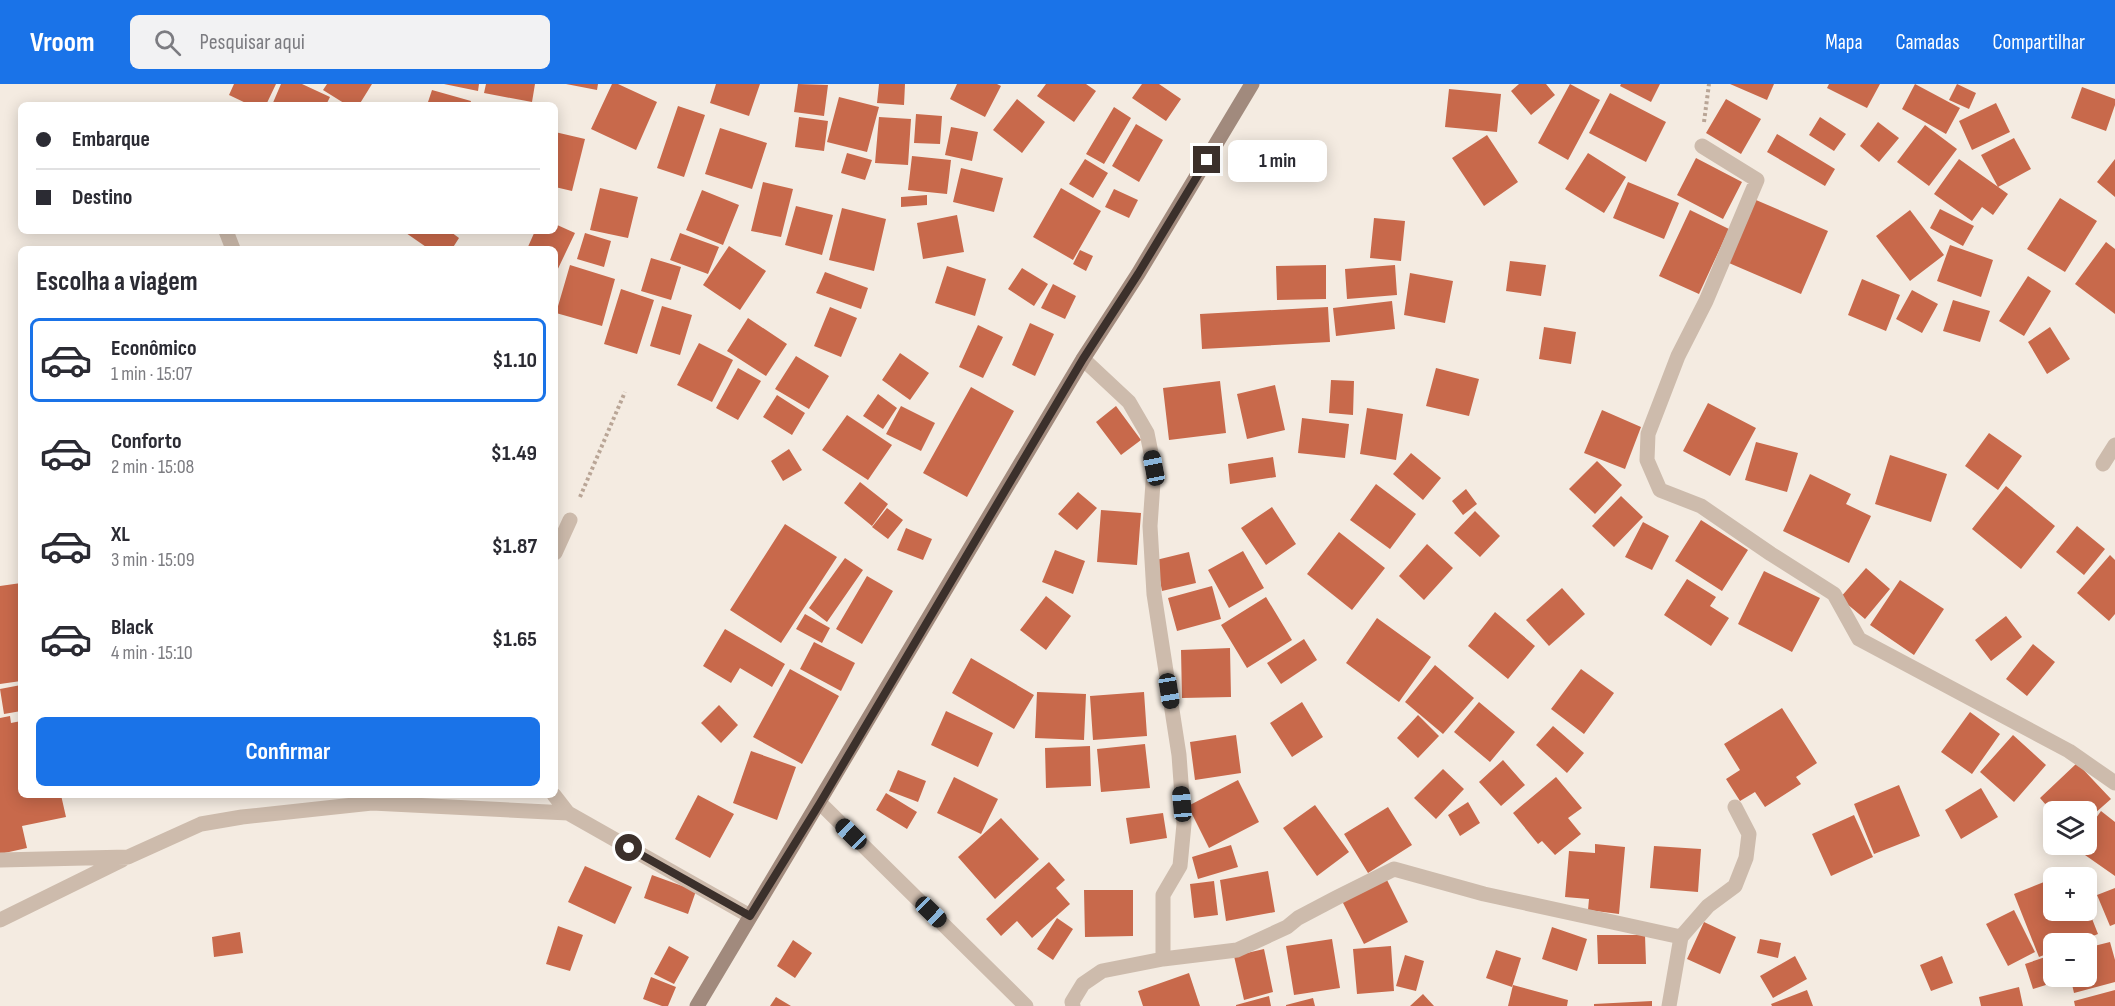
<!DOCTYPE html>
<html lang="pt">
<meta charset="utf-8">
<style>
:root{--surface:#fff;--page:#f2f2f3;--text:#2b2b33;--muted:#7c7c81;--line:#e1e1e2;--accent:#1a73e8}
body{margin:0;font-family:"Sofia Sans Condensed",sans-serif;background:var(--page);color:var(--text);height:100vh;display:flex;flex-direction:column;font-size:22px;white-space:nowrap}
*{box-sizing:border-box;margin:0}
p{font-size:20px;color:var(--muted)}
.icon{flex:none;width:33px;height:33px;fill:none;stroke:currentColor;stroke-width:2;stroke-linecap:round;stroke-linejoin:round}
.map{position:relative;flex:1;overflow:hidden}
.panel{position:absolute;left:18px;top:162px;width:540px;height:552px;display:flex;flex-direction:column;background:var(--surface);border-radius:9px;box-shadow:0 3px 15px #0003}
.panel>*{flex:none}
.hud{position:absolute;left:18px;top:18px;width:540px;height:132px;border-radius:9px;box-shadow:0 3px 15px #0003;display:grid;align-content:center;height:132px;padding:0 18px;background:var(--surface)}
.tools{position:absolute;left:2043px;top:717px;display:grid;gap:12px}
.tools a{display:grid;place-items:center;width:54px;height:54px;border-radius:9px;background:var(--surface);box-shadow:0 3px 15px #0003;font-size:30px}
.end{position:absolute;width:27px;height:27px;margin:-14px;border:8px solid #3b302b;background:#fff;box-shadow:0 0 0 3px #fff}
.from{border-radius:50%}
.bubble{position:absolute;height:42px;border-radius:9px;background:var(--surface);box-shadow:0 3px 15px #0003;font-size:20px;font-weight:700;line-height:42px;text-align:center}
.car{position:absolute;width:18px;height:36px;margin:-18px -9px;border-radius:8px;box-shadow:0 0 4px 2px #0007;background:linear-gradient(#222 24%,#8ab4d8 0 40%,#222 0 76%,#8ab4d8 0 86%,#222 0)}
.hud b{display:flex;align-items:center;gap:21px;height:57px;font-size:22px}
.hud b+b{border-top:2px solid var(--line)}
.hud i{width:15px;height:15px;background:var(--text)}
ul{padding:0;list-style:none}
li{display:flex;align-items:center;gap:18px;height:84px;margin:0 12px 9px;padding:0 6px;border:3px solid transparent;border-radius:9px}
li div{flex:1}
li b{display:block;font-size:22px}
li em{font-style:normal;font-weight:700}
li.current{border-color:var(--accent)}
li>.icon{width:54px;height:54px;stroke-width:1.5}
h2{padding:0 18px;font-size:27px;line-height:72px}
.cta{display:flex;gap:12px;margin-top:auto;padding:12px 18px}
.cta a{flex:1;height:69px;border-radius:9px;background:var(--accent);color:#fff;font-size:24px;font-weight:700;line-height:69px;text-align:center}
header{display:flex;align-items:center;gap:36px;box-sizing:border-box;height:84px;padding:0 30px;background:var(--accent);color:#fff}
header strong{font-size:28px}
nav{display:flex;gap:33px;margin-inline-start:auto;font-size:21px}
.search{width:420px;height:54px;background:var(--page);display:flex;align-items:center;gap:15px;box-sizing:border-box;padding:0 21px;border-radius:9px;color:var(--muted);font-size:22px}
.map>svg:first-child{display:block}
.building{fill:#c8694b}
.lines{fill:none;stroke-linecap:round;stroke-linejoin:round}
.path{stroke:#b9a596;stroke-width:4;stroke-dasharray:3 3;stroke-linecap:butt}
.minor{stroke:#cdbbac;stroke-width:15}
.secondary{stroke:#a18a7d;stroke-width:15}
.route{stroke:#3b302b;stroke-width:8}
</style>
<header>
<strong>Vroom</strong>
<div class="search"><svg class="icon" aria-label="search" viewBox="0 0 24 24"><circle cx="10" cy="10" r="6"/><path d="M15 15l6 6"/></svg>Pesquisar aqui</div>
<nav><a>Mapa</a><a>Camadas</a><a>Compartilhar</a></nav>
</header>
<div class="map">
<svg width="2115" height="922" viewBox="0 0 2115 922">
<rect width="100%" height="100%" fill="#f4ebe1"/>
<path class="building" d="M 234,0 L 276,0 L 266,21 L 250,21 L 229,11 Z
M 281,0 L 302,0 L 330,13 L 326,21 L 272,21 Z
M 327,0 L 372,0 L 359,21 L 347,21 L 323,6 Z
M 444,0 L 479,0 L 478,7 Z
M 486,0 L 535,0 L 532,18 L 484,9 Z
M 566,0 L 598,0 L 597,6 Z
M 612,0 L 618,0 L 657,18 L 636,66 L 591,45 Z
M 716,0 L 760,0 L 749,32 L 710,19 Z
M 798,0 L 828,1 L 824,32 L 794,28 Z
M 879,0 L 905,0 L 904,21 L 877,19 Z
M 957,0 L 997,0 L 1001,2 L 985,33 L 950,15 Z
M 1046,0 L 1086,0 L 1096,7 L 1074,38 L 1037,12 Z
M 1142,0 L 1159,0 L 1181,15 L 1166,37 L 1132,14 Z
M 1519,0 L 1546,0 L 1555,11 L 1531,31 L 1511,7 Z
M 1570,0 L 1600,16 L 1568,76 L 1538,59 Z
M 1621,0 L 1660,0 L 1651,18 L 1620,2 Z
M 1730,0 L 1774,0 L 1767,16 Z
M 1829,0 L 1880,0 L 1867,24 L 1827,4 Z
M 1915,0 L 1960,24 L 1946,50 L 1902,25 Z
M 1957,0 L 1976,9 L 1969,25 L 1949,16 Z
M 2082,3 L 2115,15 L 2115,21 L 2106,47 L 2071,34 Z
M 1449,5 L 1501,10 L 1497,48 L 1445,43 Z
M 432,6 L 471,17 L 470,21 L 427,21 Z
M 1610,9 L 1666,38 L 1646,78 L 1589,49 Z
M 839,13 L 879,23 L 867,68 L 827,58 Z
M 1017,15 L 1045,38 L 1022,69 L 993,46 Z
M 1726,15 L 1761,35 L 1741,70 L 1706,49 Z
M 1996,19 L 2010,48 L 1972,66 L 1959,37 Z
M 678,22 L 705,31 L 684,93 L 657,84 Z
M 1114,23 L 1131,34 L 1104,80 L 1086,70 Z
M 916,30 L 942,32 L 940,60 L 914,59 Z
M 799,33 L 828,37 L 824,67 L 795,63 Z
M 879,33 L 911,35 L 908,81 L 875,79 Z
M 1820,33 L 1846,50 L 1834,67 L 1809,51 Z
M 1878,38 L 1899,54 L 1879,78 L 1860,62 Z
M 1136,40 L 1163,56 L 1139,98 L 1112,82 Z
M 1925,41 L 1957,65 L 1929,102 L 1897,78 Z
M 951,43 L 978,48 L 972,77 L 945,71 Z
M 720,44 L 767,59 L 752,105 L 705,90 Z
M 555,48 L 585,55 L 572,107 L 555,103 Z
M 1777,50 L 1835,85 L 1825,102 L 1767,68 Z
M 1487,51 L 1518,98 L 1484,122 L 1452,74 Z
M 2014,54 L 2031,85 L 1998,103 L 1981,71 Z
M 847,69 L 872,76 L 865,96 L 841,89 Z
M 1588,69 L 1626,93 L 1604,129 L 1565,105 Z
M 912,72 L 951,76 L 947,110 L 908,106 Z
M 1696,74 L 1742,98 L 1723,135 L 1677,111 Z
M 1085,75 L 1108,89 L 1093,114 L 1069,100 Z
M 1959,75 L 2008,110 L 1993,131 L 1982,123 L 1972,137 L 1934,110 Z
M 2115,75 L 2115,113 L 2097,98 Z
M 961,84 L 1003,94 L 994,128 L 953,118 Z
M 763,98 L 793,105 L 781,153 L 751,147 Z
M 1628,98 L 1679,119 L 1664,155 L 1613,134 Z
M 600,104 L 638,113 L 628,154 L 590,146 Z
M 1061,104 L 1101,127 L 1073,176 L 1033,153 Z
M 1114,105 L 1138,116 L 1129,134 L 1105,123 Z
M 702,106 L 739,121 L 723,161 L 686,146 Z
M 927,111 L 927,121 L 901,123 L 901,113 Z
M 2060,114 L 2097,137 L 2065,188 L 2027,165 Z
M 1756,116 L 1828,147 L 1801,210 L 1729,179 Z
M 796,122 L 833,131 L 822,171 L 785,161 Z
M 842,124 L 886,135 L 874,187 L 829,176 Z
M 1940,125 L 1974,142 L 1963,162 L 1930,144 Z
M 1690,126 L 1729,145 L 1699,210 L 1659,192 Z
M 1910,126 L 1944,171 L 1910,197 L 1876,152 Z
M 957,131 L 964,168 L 923,175 L 917,139 Z
M 1374,134 L 1405,137 L 1401,177 L 1370,174 Z
M 555,140 L 575,149 L 555,191 L 555,165 L 527,165 L 535,147 L 555,147 Z
M 408,147 L 452,147 L 451,148 L 459,154 L 452,165 L 442,162 L 440,165 L 429,165 L 406,149 Z
M 585,149 L 611,157 L 604,183 L 577,175 Z
M 680,149 L 719,163 L 708,190 L 670,176 Z
M 2106,158 L 2115,165 L 2115,230 L 2075,200 Z
M 1950,161 L 1993,176 L 1981,213 L 1937,197 Z
M 729,162 L 766,187 L 740,226 L 703,201 Z
M 1080,166 L 1093,172 L 1086,187 L 1073,180 Z
M 651,174 L 681,183 L 671,216 L 641,207 Z
M 1510,177 L 1546,181 L 1541,212 L 1506,207 Z
M 570,181 L 615,195 L 602,242 L 556,229 Z
M 1326,181 L 1326,215 L 1277,216 L 1276,182 Z
M 1395,181 L 1397,211 L 1347,215 L 1345,185 Z
M 947,182 L 986,195 L 975,232 L 935,219 Z
M 1022,184 L 1048,200 L 1034,222 L 1008,205 Z
M 825,188 L 868,204 L 861,225 L 816,209 Z
M 1410,189 L 1453,197 L 1445,239 L 1404,231 Z
M 2028,192 L 2051,207 L 2024,252 L 1999,237 Z
M 1862,195 L 1900,211 L 1886,247 L 1848,231 Z
M 1053,200 L 1076,212 L 1065,235 L 1041,224 Z
M 621,205 L 654,216 L 637,270 L 604,260 Z
M 1912,206 L 1938,220 L 1922,249 L 1896,235 Z
M 1953,216 L 1990,227 L 1980,258 L 1943,247 Z
M 1392,217 L 1395,245 L 1336,252 L 1333,224 Z
M 662,222 L 692,231 L 680,271 L 650,262 Z
M 830,223 L 857,234 L 841,273 L 814,262 Z
M 1328,223 L 1330,258 L 1202,265 L 1200,230 Z
M 748,234 L 787,260 L 766,292 L 727,267 Z
M 1030,239 L 1054,250 L 1035,292 L 1012,281 Z
M 978,241 L 1003,253 L 983,294 L 959,283 Z
M 1544,243 L 1576,248 L 1571,280 L 1539,275 Z
M 2050,243 L 2070,275 L 2047,290 L 2028,258 Z
M 699,259 L 733,276 L 712,318 L 677,301 Z
M 900,269 L 929,289 L 910,316 L 882,296 Z
M 796,272 L 829,292 L 809,325 L 775,305 Z
M 738,284 L 761,297 L 738,336 L 716,324 Z
M 1436,284 L 1479,295 L 1469,332 L 1426,322 Z
M 1331,296 L 1354,297 L 1353,331 L 1329,329 Z
M 1220,297 L 1226,349 L 1169,356 L 1163,304 Z
M 1275,301 L 1285,346 L 1247,355 L 1237,310 Z
M 971,303 L 1014,327 L 967,413 L 923,389 Z
M 878,310 L 897,324 L 883,345 L 863,332 Z
M 777,311 L 805,329 L 792,351 L 763,333 Z
M 1708,319 L 1756,344 L 1730,392 L 1683,367 Z
M 901,322 L 935,339 L 921,367 L 886,350 Z
M 1116,322 L 1141,356 L 1121,371 L 1096,338 Z
M 1367,324 L 1403,330 L 1396,376 L 1360,370 Z
M 1602,326 L 1641,343 L 1625,385 L 1584,369 Z
M 847,331 L 892,361 L 868,396 L 822,366 Z
M 1302,334 L 1349,340 L 1345,374 L 1298,369 Z
M 1989,349 L 2022,372 L 1998,406 L 1965,382 Z
M 1756,358 L 1798,369 L 1787,408 L 1745,396 Z
M 789,365 L 802,386 L 783,397 L 771,377 Z
M 1411,369 L 1441,394 L 1423,416 L 1393,390 Z
M 1890,371 L 1947,390 L 1931,438 L 1875,420 Z
M 1273,373 L 1276,393 L 1230,400 L 1228,380 Z
M 1597,377 L 1622,401 L 1595,430 L 1569,405 Z
M 1810,390 L 1851,410 L 1846,420 L 1871,432 L 1849,479 L 1783,447 Z
M 860,398 L 888,420 L 872,442 L 844,419 Z
M 1376,400 L 1416,430 L 1390,465 L 1350,436 Z
M 2006,402 L 2055,442 L 2021,485 L 1972,445 Z
M 1466,405 L 1477,420 L 1463,431 L 1452,417 Z
M 1078,408 L 1097,424 L 1077,446 L 1058,430 Z
M 1621,412 L 1643,433 L 1614,463 L 1592,442 Z
M 1272,423 L 1296,460 L 1266,481 L 1241,444 Z
M 887,424 L 903,436 L 888,455 L 872,443 Z
M 1101,426 L 1141,429 L 1137,481 L 1097,478 Z
M 1475,427 L 1500,452 L 1480,473 L 1454,449 Z
M 1701,436 L 1748,466 L 1722,507 L 1675,477 Z
M 1643,438 L 1669,452 L 1652,486 L 1625,473 Z
M 785,440 L 837,473 L 781,559 L 730,526 Z
M 2077,442 L 2105,465 L 2084,491 L 2056,468 Z
M 906,444 L 932,455 L 923,476 L 897,466 Z
M 1339,448 L 1385,484 L 1352,526 L 1307,490 Z
M 1427,460 L 1453,484 L 1424,516 L 1399,492 Z
M 1055,466 L 1085,477 L 1073,510 L 1042,498 Z
M 1243,467 L 1264,504 L 1229,524 L 1208,486 Z
M 1189,468 L 1196,499 L 1162,507 L 1156,476 Z
M 2110,471 L 2115,476 L 2115,530 L 2109,537 L 2077,509 Z
M 845,474 L 863,486 L 827,538 L 809,524 Z
M 1866,484 L 1890,505 L 1865,535 L 1840,514 Z
M 1764,487 L 1820,514 L 1792,568 L 1738,540 Z
M 867,492 L 893,507 L 862,560 L 836,545 Z
M 1687,495 L 1716,513 L 1710,522 L 1729,534 L 1711,562 L 1664,531 Z
M 1900,496 L 1944,525 L 1914,571 L 1870,541 Z
M 21,499 L 21,597 L 0,600 L 0,502 Z
M 1212,502 L 1221,535 L 1177,547 L 1168,514 Z
M 1562,504 L 1585,530 L 1549,562 L 1526,536 Z
M 1046,512 L 1071,532 L 1046,566 L 1020,546 Z
M 1266,513 L 1292,556 L 1247,584 L 1221,541 Z
M 1495,528 L 1535,562 L 1508,595 L 1468,562 Z
M 805,530 L 830,544 L 822,559 L 796,545 Z
M 2006,532 L 2022,553 L 1991,577 L 1975,556 Z
M 1377,534 L 1431,573 L 1399,618 L 1346,579 Z
M 725,545 L 785,580 L 772,603 L 740,584 L 731,599 L 703,582 Z
M 1304,555 L 1317,576 L 1281,600 L 1267,579 Z
M 814,558 L 855,579 L 841,607 L 800,585 Z
M 2033,560 L 2055,578 L 2027,612 L 2006,595 Z
M 1230,564 L 1231,613 L 1182,614 L 1181,566 Z
M 971,574 L 1034,611 L 1014,645 L 952,609 Z
M 1435,581 L 1474,614 L 1443,650 L 1405,618 Z
M 790,585 L 839,612 L 802,680 L 753,653 Z
M 1581,585 L 1614,609 L 1584,650 L 1551,625 Z
M 21,601 L 21,627 L 4,630 L 0,605 Z
M 1037,608 L 1086,610 L 1084,656 L 1035,654 Z
M 1144,608 L 1147,652 L 1093,656 L 1090,612 Z
M 1302,618 L 1323,653 L 1292,673 L 1270,639 Z
M 1479,618 L 1515,648 L 1490,678 L 1454,648 Z
M 719,621 L 738,641 L 721,659 L 701,639 Z
M 1782,624 L 1817,679 L 1796,693 L 1801,700 L 1765,723 L 1755,708 L 1740,717 L 1726,695 L 1740,686 L 1724,660 Z
M 946,627 L 993,649 L 978,683 L 931,661 Z
M 1970,628 L 2000,650 L 1972,690 L 1941,668 Z
M 1418,631 L 1439,652 L 1418,674 L 1397,654 Z
M 10,632 L 11,639 L 21,637 L 21,711 L 61,711 L 66,733 L 22,742 L 27,764 L 0,770 L 0,634 Z
M 1553,642 L 1584,669 L 1567,689 L 1536,661 Z
M 1236,651 L 1241,689 L 1195,696 L 1190,658 Z
M 2013,651 L 2046,681 L 2014,718 L 1980,688 Z
M 1145,660 L 1150,704 L 1101,708 L 1097,665 Z
M 1090,662 L 1091,702 L 1046,704 L 1045,664 Z
M 751,667 L 796,683 L 777,736 L 733,719 Z
M 1503,676 L 1525,701 L 1501,722 L 1479,698 Z
M 2077,679 L 2111,715 L 2086,737 L 2086,728 L 2052,728 L 2040,714 Z
M 1443,685 L 1464,705 L 1436,735 L 1414,714 Z
M 898,686 L 926,697 L 918,718 L 889,707 Z
M 954,693 L 998,715 L 981,750 L 937,729 Z
M 1556,693 L 1582,724 L 1568,734 L 1581,750 L 1555,771 L 1542,757 L 1538,760 L 1513,729 Z
M 1238,696 L 1259,738 L 1209,764 L 1188,722 Z
M 1899,701 L 1920,752 L 1874,770 L 1854,720 Z
M 1981,704 L 1998,733 L 1961,755 L 1945,726 Z
M 886,709 L 917,728 L 907,745 L 876,726 Z
M 698,711 L 734,730 L 710,774 L 675,755 Z
M 1468,718 L 1480,739 L 1460,752 L 1448,731 Z
M 1315,721 L 1349,768 L 1317,792 L 1283,744 Z
M 1388,723 L 1412,761 L 1368,789 L 1344,750 Z
M 2101,727 L 2115,738 L 2115,792 L 2075,764 L 2078,760 L 2086,760 L 2086,748 Z
M 1163,729 L 1167,754 L 1130,760 L 1126,734 Z
M 1854,731 L 1873,773 L 1831,792 L 1812,750 Z
M 1001,734 L 1039,775 L 995,815 L 958,773 Z
M 1595,760 L 1625,763 L 1619,830 L 1588,826 L 1589,815 L 1565,813 L 1569,767 L 1595,769 Z
M 1231,761 L 1238,783 L 1198,795 L 1192,773 Z
M 1654,762 L 1701,765 L 1698,808 L 1650,804 Z
M 1049,778 L 1065,796 L 1056,804 L 1070,820 L 1032,854 L 1017,837 L 1001,852 L 986,835 Z
M 585,782 L 632,803 L 615,840 L 568,818 Z
M 1268,787 L 1275,828 L 1226,837 L 1220,796 Z
M 652,791 L 696,807 L 688,830 L 644,814 Z
M 1386,794 L 1408,838 L 1364,860 L 1342,817 Z
M 2054,794 L 2054,826 L 2086,826 L 2087,822 L 2098,850 L 2073,860 L 2054,860 L 2054,867 L 2039,873 L 2014,810 Z
M 1214,797 L 1218,831 L 1194,834 L 1190,800 Z
M 2115,804 L 2115,840 L 2110,842 L 2097,811 Z
M 1084,806 L 1133,806 L 1133,852 L 1085,853 Z
M 2014,826 L 2035,868 L 2008,882 L 1986,840 Z
M 1057,834 L 1073,845 L 1053,876 L 1037,865 Z
M 1704,838 L 1736,853 L 1720,890 L 1687,875 Z
M 558,842 L 583,851 L 570,887 L 546,880 Z
M 1552,843 L 1587,855 L 1577,887 L 1542,875 Z
M 240,848 L 243,869 L 214,873 L 212,853 Z
M 1597,851 L 1645,851 L 1646,880 L 1598,880 Z
M 1332,855 L 1340,904 L 1294,911 L 1286,862 Z
M 1760,855 L 1781,859 L 1778,874 L 1757,869 Z
M 793,856 L 812,869 L 795,894 L 777,882 Z
M 2110,858 L 2115,876 L 2115,898 L 2074,909 L 2070,892 L 2086,892 L 2086,864 Z
M 669,862 L 689,873 L 674,900 L 654,890 Z
M 1391,862 L 1394,907 L 1357,910 L 1353,865 Z
M 1264,865 L 1273,908 L 1244,916 L 1234,872 Z
M 1496,866 L 1521,874 L 1512,903 L 1486,894 Z
M 2054,870 L 2054,892 L 2061,892 L 2062,896 L 2033,905 L 2025,880 Z
M 1405,871 L 1424,877 L 1416,907 L 1396,902 Z
M 1795,872 L 1807,895 L 1773,914 L 1760,892 Z
M 1942,872 L 1953,899 L 1931,907 L 1920,881 Z
M 1189,889 L 1200,922 L 1143,922 L 1138,907 Z
M 651,893 L 676,903 L 668,922 L 662,922 L 643,915 Z
M 1513,901 L 1568,916 L 1567,922 L 1508,922 Z
M 2019,903 L 2023,922 L 1981,922 L 1979,913 Z
M 1807,906 L 1813,922 L 1772,922 L 1771,920 Z
M 2115,906 L 2115,922 L 2075,922 L 2074,917 Z
M 1423,910 L 1434,922 L 1410,922 Z
M 1269,912 L 1271,922 L 1236,922 L 1236,921 Z
M 776,913 L 791,922 L 770,922 Z
M 1313,914 L 1315,922 L 1286,922 L 1286,921 Z
M 1652,917 L 1652,922 L 1594,922 L 1594,920 Z"/>
<g class="lines">
<path class="path" d="M 1704,38 L 1709,0
M 580,413 L 625,308"/>
<path class="minor" d="M 1702,62 L 1757,96 L 1706,217 L 1678,272 L 1648,350 L 1647,376 L 1660,406 L 1701,422 L 1771,470 L 1834,510 L 1859,555 L 2069,667 L 2115,699
M 226,147 L 233,165
M 1083,275 L 1129,318 L 1147,349 L 1154,384 L 1150,442 L 1154,510 L 1179,671 L 1184,740 L 1180,782 L 1163,811 L 1163,875
M 2103,380 L 2115,361
M 555,469 L 570,436
M 554,711 L 568,729 L 750,832
M 820,719 L 1026,922
M 0,776 L 128,773 L 201,740 L 242,733 L 372,719 L 568,729
M 0,836 L 122,776
M 1681,853 L 1708,822 L 1735,802 L 1746,774 L 1749,750 L 1735,723
M 1073,922 L 1072,918 L 1083,900 L 1102,887 L 1163,875 L 1237,866 L 1287,843 L 1298,834 L 1336,814 L 1394,785 L 1484,810 L 1681,853 L 1669,922"/>
<path class="secondary" d="M 697,922 L 1083,275 L 1138,190 L 1252,0"/>
</g>
<g class="lines">
<path class="route" d="M 629,764 L 750,832 L 820,719 L 1083,275 L 1138,190 L 1207,76"/>
</g>
</svg>
<div class="tools">
<a><svg class="icon" aria-label="layers" viewBox="0 0 24 24"><path d="M12 4l9 5-9 5-9-5zM3 14l9 5 9-5"/></svg></a>
<a>+</a>
<a>−</a>
</div>
<i class="end from" style="left:629px;top:764px"></i>
<i class="end" style="left:1207px;top:76px"></i>
<div class="bubble" style="left:1228px;top:56px;width:99px">1 min</div>
<i class="car" style="left:1154px;top:384px;rotate:349deg"></i>
<i class="car" style="left:1169px;top:607px;rotate:171deg"></i>
<i class="car" style="left:1182px;top:720px;rotate:355deg"></i>
<i class="car" style="left:851px;top:750px;rotate:314deg"></i>
<i class="car" style="left:931px;top:828px;rotate:134deg"></i>
<div class="hud">
<b><i class="from"></i>Embarque</b>
<b><i></i>Destino</b>
</div>
<section class="panel">
<h2>Escolha a viagem</h2>
<ul>
<li class="current"><svg class="icon" aria-label="car" viewBox="0 0 24 24"><path d="M5 17H2v-5l4-1 3-4h7l3 4 3 1v5h-3M9 17h6M6 11h13"/><circle cx="7" cy="17" r="2"/><circle cx="17" cy="17" r="2"/></svg><div><b>Econômico</b><p>1 min · 15:07</p></div><em>$1.10</em></li>
<li><svg class="icon" aria-label="car" viewBox="0 0 24 24"><path d="M5 17H2v-5l4-1 3-4h7l3 4 3 1v5h-3M9 17h6M6 11h13"/><circle cx="7" cy="17" r="2"/><circle cx="17" cy="17" r="2"/></svg><div><b>Conforto</b><p>2 min · 15:08</p></div><em>$1.49</em></li>
<li><svg class="icon" aria-label="car" viewBox="0 0 24 24"><path d="M5 17H2v-5l4-1 3-4h7l3 4 3 1v5h-3M9 17h6M6 11h13"/><circle cx="7" cy="17" r="2"/><circle cx="17" cy="17" r="2"/></svg><div><b>XL</b><p>3 min · 15:09</p></div><em>$1.87</em></li>
<li><svg class="icon" aria-label="car" viewBox="0 0 24 24"><path d="M5 17H2v-5l4-1 3-4h7l3 4 3 1v5h-3M9 17h6M6 11h13"/><circle cx="7" cy="17" r="2"/><circle cx="17" cy="17" r="2"/></svg><div><b>Black</b><p>4 min · 15:10</p></div><em>$1.65</em></li>
</ul>
<div class="cta"><a>Confirmar</a></div>
</section>
</div>
